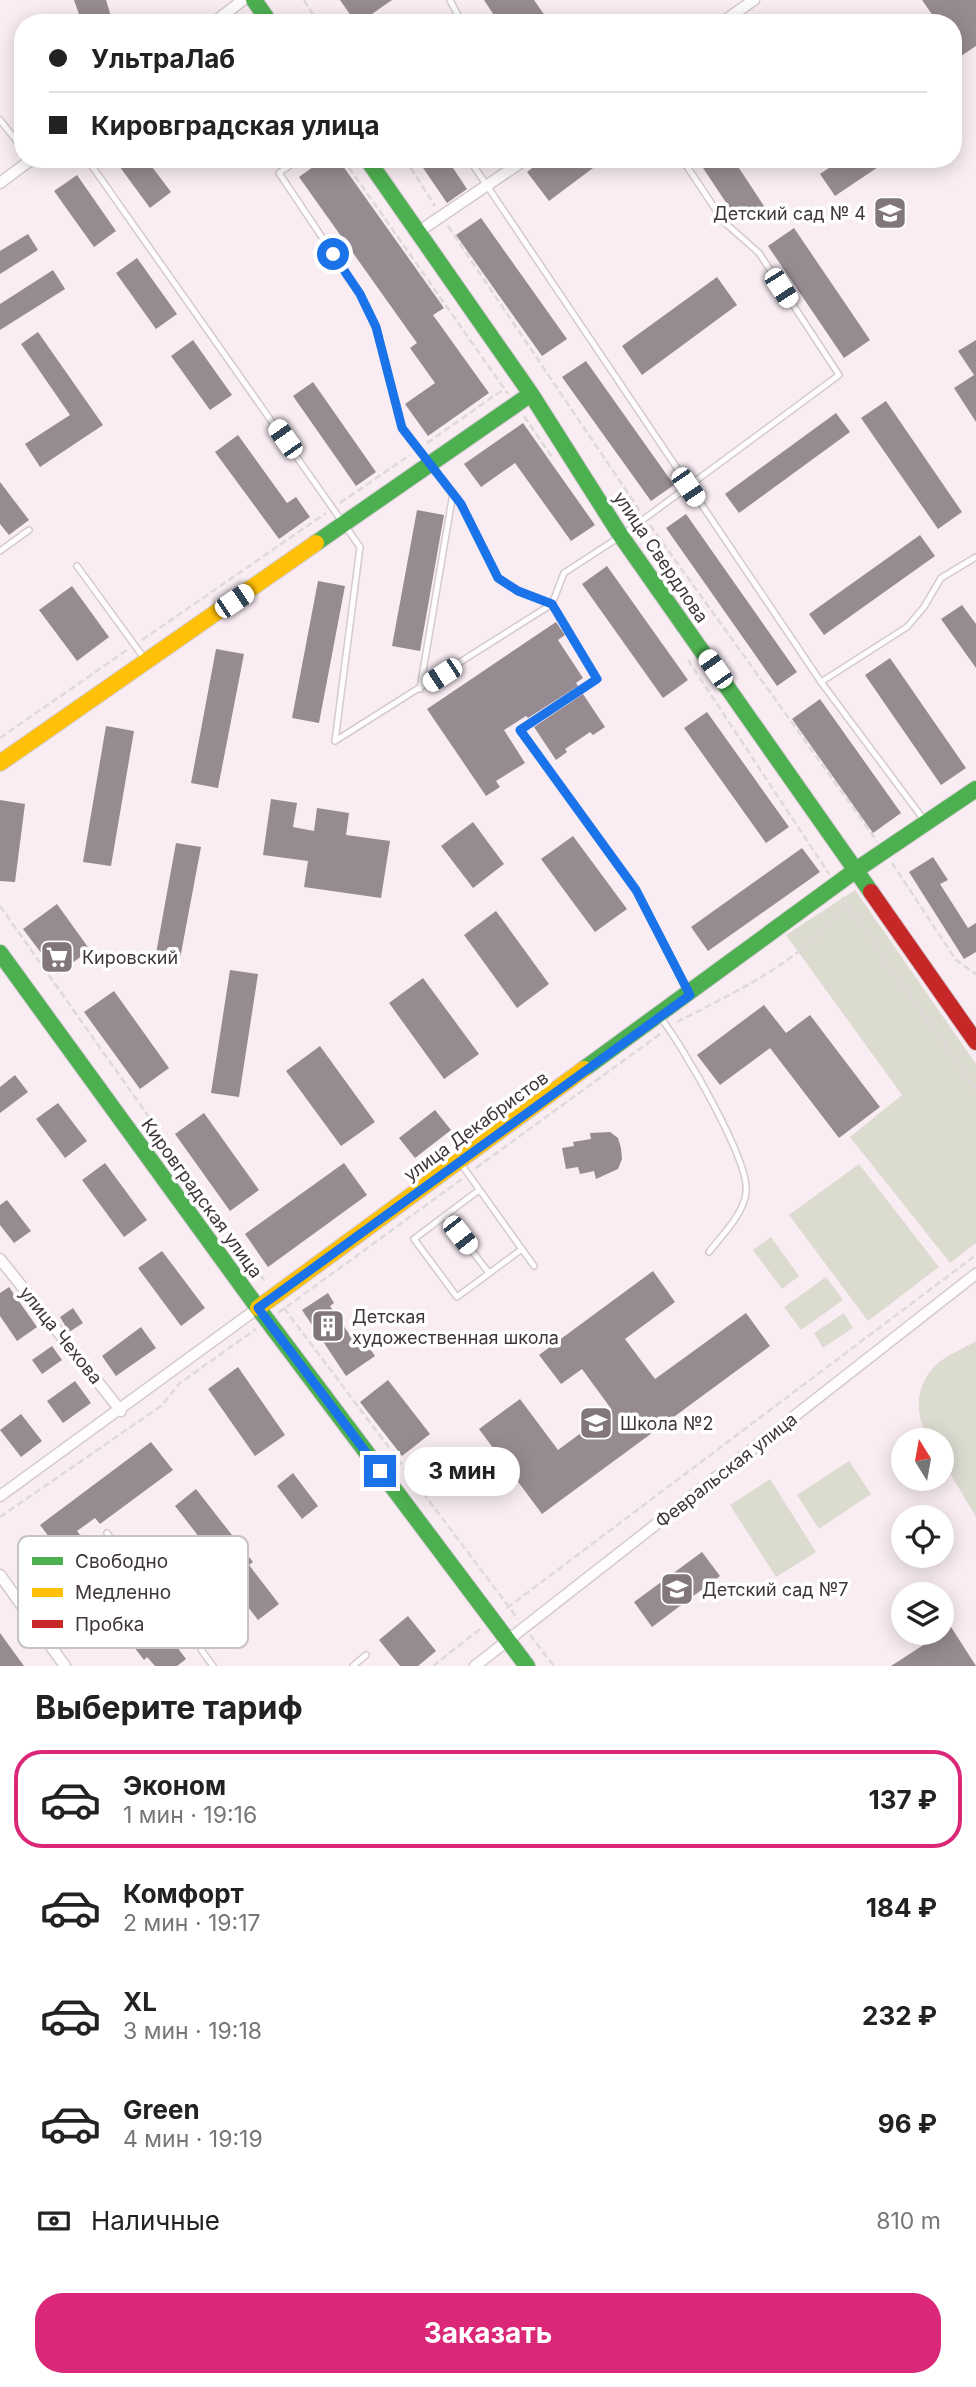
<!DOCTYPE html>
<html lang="ru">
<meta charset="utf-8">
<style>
:root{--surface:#fff;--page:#f2f2f2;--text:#222;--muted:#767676;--line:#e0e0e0;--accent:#db2777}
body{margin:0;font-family:Inter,sans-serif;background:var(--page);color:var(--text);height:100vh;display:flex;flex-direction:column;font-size:26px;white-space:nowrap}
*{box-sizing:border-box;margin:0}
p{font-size:23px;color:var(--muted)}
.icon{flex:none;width:38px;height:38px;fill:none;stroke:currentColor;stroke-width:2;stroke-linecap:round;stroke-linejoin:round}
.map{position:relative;height:1666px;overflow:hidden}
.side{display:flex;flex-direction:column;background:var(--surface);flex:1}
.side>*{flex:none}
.banner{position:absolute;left:14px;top:14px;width:948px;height:154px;border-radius:28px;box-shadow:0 4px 18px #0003;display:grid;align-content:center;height:154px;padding:0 35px;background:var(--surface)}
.needle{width:46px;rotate:349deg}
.buttons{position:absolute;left:891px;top:1428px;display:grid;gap:14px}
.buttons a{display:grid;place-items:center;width:63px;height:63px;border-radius:50%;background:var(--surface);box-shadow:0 4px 18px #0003;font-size:35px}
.end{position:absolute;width:32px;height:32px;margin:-16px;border:9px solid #1a73e8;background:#fff;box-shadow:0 0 0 4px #fff}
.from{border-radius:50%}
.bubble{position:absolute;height:49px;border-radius:24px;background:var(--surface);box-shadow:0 4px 18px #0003;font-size:23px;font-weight:700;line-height:49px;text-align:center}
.car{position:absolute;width:21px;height:42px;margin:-21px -10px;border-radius:9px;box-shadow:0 0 5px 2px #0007;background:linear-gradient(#fff 24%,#345 0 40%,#fff 0 76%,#345 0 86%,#fff 0)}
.banner b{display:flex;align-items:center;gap:24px;height:66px;font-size:26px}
.banner b+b{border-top:2px solid var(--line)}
.banner i{width:18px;height:18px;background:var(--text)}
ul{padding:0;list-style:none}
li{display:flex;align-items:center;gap:21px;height:98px;margin:0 14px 10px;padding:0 21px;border:4px solid transparent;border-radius:28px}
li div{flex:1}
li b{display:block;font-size:26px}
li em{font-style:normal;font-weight:700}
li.selected{border-color:var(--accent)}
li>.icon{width:63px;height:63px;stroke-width:1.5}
h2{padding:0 35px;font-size:32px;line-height:84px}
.pay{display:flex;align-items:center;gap:18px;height:77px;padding:0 35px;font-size:26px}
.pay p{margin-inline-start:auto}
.action{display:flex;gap:14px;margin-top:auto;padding:14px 35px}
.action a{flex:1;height:80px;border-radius:28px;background:var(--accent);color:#fff;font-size:28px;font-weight:700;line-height:80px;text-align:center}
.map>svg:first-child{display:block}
.green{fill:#dcdbd0}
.building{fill:#968b91}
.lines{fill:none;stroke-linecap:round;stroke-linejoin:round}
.lane-casing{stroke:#d4cacf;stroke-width:8}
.street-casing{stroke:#d4cacf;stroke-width:13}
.fast-casing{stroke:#d4cacf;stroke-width:18}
.slow-casing{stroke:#d4cacf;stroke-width:18}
.jam-casing{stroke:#d4cacf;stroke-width:18}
.path{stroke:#ded9db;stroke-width:2.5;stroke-dasharray:7 3.5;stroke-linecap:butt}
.lane{stroke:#fefcfd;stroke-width:5}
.street{stroke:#fefcfd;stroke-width:10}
.fast{stroke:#4caf50;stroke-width:16}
.slow{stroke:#ffc107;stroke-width:16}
.jam{stroke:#c62828;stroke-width:16}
.route{stroke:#1a73e8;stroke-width:9}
.labels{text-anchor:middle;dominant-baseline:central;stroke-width:7;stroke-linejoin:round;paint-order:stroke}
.poi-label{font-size:18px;fill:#3f363b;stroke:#fff;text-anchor:start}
.street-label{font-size:18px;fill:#3f363b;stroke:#fff}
.key{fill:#fff;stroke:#c5c3c4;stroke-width:2}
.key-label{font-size:19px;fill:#3f363b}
</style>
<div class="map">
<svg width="976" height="1666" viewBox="0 0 976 1666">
<rect width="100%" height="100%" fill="#f9edf3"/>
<path class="green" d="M 855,890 L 976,1064 L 976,1243 L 950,1263 L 850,1137 L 902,1095 L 786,935 Z
M 859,1164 L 939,1267 L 868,1321 L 789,1215 Z
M 771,1237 L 799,1276 L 782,1289 L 753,1250 Z
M 826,1277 L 843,1300 L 801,1330 L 784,1307 Z
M 844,1313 L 853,1328 L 823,1348 L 814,1333 Z
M 976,1341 L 976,1517 L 942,1460 L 942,1440 L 930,1440 C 915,1417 914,1390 933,1368 C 942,1357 963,1349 976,1341 Z
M 849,1461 L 871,1494 L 819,1529 L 797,1495 Z
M 770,1479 L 816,1552 L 776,1577 L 730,1505 Z"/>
<path class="building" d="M 74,0 L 106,0 L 113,23 L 82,23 Z
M 340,0 L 392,0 L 359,23 L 356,23 Z
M 484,0 L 534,0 L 550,23 L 499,23 Z
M 922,0 L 976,0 L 976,46 L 961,56 L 954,46 L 954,23 L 938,23 Z
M 114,159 L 146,159 L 171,192 L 150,208 Z
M 324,159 L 338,159 L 444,308 L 433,315 L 489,393 L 428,436 L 405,404 L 435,383 L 410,348 L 417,343 L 299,177 Z
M 417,159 L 447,159 L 467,189 L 447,203 Z
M 544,159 L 605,159 L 549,201 L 527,172 Z
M 697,159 L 733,159 L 764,206 L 739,222 Z
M 842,159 L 890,159 L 835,196 L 820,174 Z
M 77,175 L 116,231 L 94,247 L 54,191 Z
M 481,218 L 567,339 L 542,356 L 456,235 Z
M 794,228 L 870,340 L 844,358 L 768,246 Z
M 28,234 L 38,250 L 0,274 L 0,251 Z
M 137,258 L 177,314 L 156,329 L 116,273 Z
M 53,270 L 65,289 L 0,330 L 0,304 Z
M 717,277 L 737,305 L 642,375 L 622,346 Z
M 38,332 L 103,425 L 40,467 L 25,444 L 70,415 L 21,344 Z
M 193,340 L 232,395 L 210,410 L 171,356 Z
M 976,340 L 976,422 L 954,388 L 974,375 L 958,351 Z
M 586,361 L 674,485 L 651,501 L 562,377 Z
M 313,382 L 376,472 L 356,486 L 293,396 Z
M 886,401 L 962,512 L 938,529 L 861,418 Z
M 836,413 L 850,432 L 739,513 L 725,494 Z
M 523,423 L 595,525 L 571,541 L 515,463 L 481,487 L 464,464 Z
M 238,435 L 287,503 L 296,497 L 310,517 L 279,539 L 215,452 Z
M 0,482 L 29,520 L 9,535 L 0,524 Z
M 417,510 L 444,515 L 420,651 L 392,646 Z
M 686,514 L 797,672 L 777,686 L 666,528 Z
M 920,535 L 935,556 L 824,635 L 809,614 Z
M 607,566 L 688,680 L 663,698 L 582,584 Z
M 318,581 L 345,586 L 319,723 L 292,718 Z
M 72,586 L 109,637 L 77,661 L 39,610 Z
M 962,605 L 976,624 L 976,668 L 941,619 Z
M 556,622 L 565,635 L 558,640 L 583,678 L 576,683 L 578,686 L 528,718 L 526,716 L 504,730 L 525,763 L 496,781 L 500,787 L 486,796 L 427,709 Z
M 216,649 L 244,654 L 218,788 L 191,783 Z
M 890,658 L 966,768 L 941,785 L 865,675 Z
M 583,694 L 605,727 L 593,735 L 590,732 L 565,749 L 567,752 L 556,760 L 534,727 Z
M 820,699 L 901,813 L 873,833 L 792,719 Z
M 707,712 L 789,827 L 766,843 L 684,728 Z
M 106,726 L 134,731 L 111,866 L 83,862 Z
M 271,799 L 297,803 L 293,827 L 314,831 L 317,808 L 349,813 L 346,835 L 390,841 L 381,898 L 304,887 L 308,861 L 263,855 Z
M 0,800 L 25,804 L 15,882 L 0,881 Z
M 473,822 L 504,864 L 473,888 L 441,846 Z
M 573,836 L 627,909 L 595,932 L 541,859 Z
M 176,843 L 201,847 L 179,964 L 155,959 Z
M 802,848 L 820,872 L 708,951 L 691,927 Z
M 933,857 L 948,880 L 940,884 L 968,928 L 976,923 L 976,952 L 964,959 L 909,872 Z
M 57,904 L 90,950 L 57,974 L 23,929 Z
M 496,911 L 549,984 L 517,1008 L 464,935 Z
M 230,970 L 258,974 L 239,1097 L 211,1093 Z
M 423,978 L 479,1054 L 444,1079 L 389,1003 Z
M 114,991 L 169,1068 L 140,1089 L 84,1012 Z
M 764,1005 L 786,1033 L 810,1015 L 880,1107 L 839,1138 L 770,1048 L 720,1085 L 697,1055 Z
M 320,1046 L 375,1122 L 341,1146 L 286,1071 Z
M 15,1075 L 28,1092 L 0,1113 L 0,1087 Z
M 58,1103 L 87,1141 L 65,1158 L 36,1119 Z
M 435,1110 L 451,1130 L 415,1158 L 399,1138 Z
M 204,1113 L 259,1190 L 230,1211 L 175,1134 Z
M 610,1132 L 618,1138 L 621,1148 L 622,1159 L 618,1169 L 596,1179 L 594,1171 L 580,1174 L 578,1167 L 566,1169 L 562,1148 L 574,1146 L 573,1142 L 591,1139 L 590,1133 Z
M 105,1163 L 147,1220 L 124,1237 L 82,1180 Z
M 344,1163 L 367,1195 L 268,1267 L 245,1234 Z
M 7,1200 L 31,1231 L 14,1243 L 0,1225 L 0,1205 Z
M 162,1251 L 205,1308 L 181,1326 L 138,1268 Z
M 653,1271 L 675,1302 L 625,1339 L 655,1379 L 746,1313 L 770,1346 L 542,1514 L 479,1429 L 520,1399 L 558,1450 L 612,1410 L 582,1369 L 561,1384 L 539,1355 Z
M 9,1287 L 37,1327 L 17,1341 L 0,1316 L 0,1293 Z
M 328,1293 L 334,1303 L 330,1306 L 358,1347 L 365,1342 L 375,1356 L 346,1376 L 302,1310 Z
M 73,1308 L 83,1323 L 69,1332 L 60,1317 Z
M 141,1327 L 156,1348 L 116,1376 L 102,1356 Z
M 52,1346 L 62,1360 L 42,1374 L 32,1360 Z
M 238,1367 L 285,1435 L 255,1456 L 208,1389 Z
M 388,1380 L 430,1434 L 402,1456 L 360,1402 Z
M 75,1381 L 91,1403 L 63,1423 L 47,1401 Z
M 21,1414 L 42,1441 L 21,1457 L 0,1430 Z
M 151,1442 L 173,1470 L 100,1524 L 95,1518 L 77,1531 L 114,1580 L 93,1595 L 40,1525 Z
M 293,1473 L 318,1506 L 302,1519 L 277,1486 Z
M 196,1489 L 253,1562 L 249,1565 L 279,1604 L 258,1620 L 228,1581 L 231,1578 L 175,1506 Z
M 702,1552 L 720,1576 L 652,1627 L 634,1602 Z
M 147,1593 L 161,1611 L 166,1608 L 175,1621 L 164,1630 L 186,1659 L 177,1666 L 155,1666 L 147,1657 L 144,1660 L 134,1647 L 144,1640 L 123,1612 Z
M 408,1616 L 436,1651 L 418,1666 L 400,1666 L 379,1640 Z
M 951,1627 L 976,1666 L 891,1666 Z
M 0,1633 L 24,1666 L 0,1666 Z"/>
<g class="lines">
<defs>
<path id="lane" d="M 450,0 L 462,23
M 0,120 L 23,149
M 87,159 L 360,547 L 335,741
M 299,159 L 279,173 L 360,294 L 376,327 L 402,428 L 461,504 L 498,578 L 518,591 L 552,604
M 469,159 L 821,682 L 924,820
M 682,159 L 724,222 L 759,253 L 839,375 L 621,536 L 564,573 L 552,604 L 597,679 L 520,730 L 636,890 L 688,992
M 0,551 L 29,530
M 77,566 L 144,658
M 821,682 L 907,627 L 924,607 L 941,578 L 976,557
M 420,689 L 453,493
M 335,741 L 552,604
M 660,1017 C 681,1043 751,1162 746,1193 C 743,1215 722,1235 709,1252
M 461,1164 L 534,1266
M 479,1190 L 414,1239 L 457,1297 L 522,1249
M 445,1216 L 489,1273
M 107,1533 L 136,1574 L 163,1581 L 182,1599 L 202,1651 L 213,1666
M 353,1666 L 366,1655"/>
<path id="street" d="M 213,23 L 243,0
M 721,23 L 754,0
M 0,183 L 32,159
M 418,232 L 526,159
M 0,1259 L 121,1411
M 0,1496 L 258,1308
M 0,1575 L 65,1666
M 475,1666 L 976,1274"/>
<path id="fast" d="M 254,0 L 270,23
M 367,159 L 531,394 L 621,536 L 871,892
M 316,543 L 531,394
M 0,953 L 258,1308 L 527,1666
M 584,1069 L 856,870 L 976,789"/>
<path id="slow" d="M 0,763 L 316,543
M 258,1308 L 584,1069"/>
<path id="jam" d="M 871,892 L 976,1042"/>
</defs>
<use href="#lane" class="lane-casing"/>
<use href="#street" class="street-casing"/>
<use href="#fast" class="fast-casing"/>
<use href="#slow" class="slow-casing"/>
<use href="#jam" class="jam-casing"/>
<path class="path" d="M 304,0 L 318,23
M 343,159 L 508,394
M 405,159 L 435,206
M 448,226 L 640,511
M 524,416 L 554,460
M 427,443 L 504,389
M 340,503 L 410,455
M 650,525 L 877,841
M 142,640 L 326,513
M 688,660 L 829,874
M 0,738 L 127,650
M 892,863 L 956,960 L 976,974
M 842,897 L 976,1090
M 0,906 L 266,1283
M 677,1022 C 731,994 815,956 844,901
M 476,1168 L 660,1034
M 284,1308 L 518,1619
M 278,1313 L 462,1179
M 0,1517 L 161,1406 L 180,1383 L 256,1329
M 507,1608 L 976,1255
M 530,1635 L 554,1666
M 433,1666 L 480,1629"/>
<use href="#lane" class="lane"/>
<use href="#street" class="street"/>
<use href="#fast" class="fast"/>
<use href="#slow" class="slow"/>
<use href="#jam" class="jam"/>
</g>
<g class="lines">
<path class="route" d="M 333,254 L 360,294 L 376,327 L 402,428 L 461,504 L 498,578 L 518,591 L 552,604 L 597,679 L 520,730 L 636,890 L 690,995 L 258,1308 L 380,1471"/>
</g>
<defs>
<symbol id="school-square" viewBox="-11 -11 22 22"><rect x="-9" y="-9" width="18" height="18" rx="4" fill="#80767b" stroke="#fff"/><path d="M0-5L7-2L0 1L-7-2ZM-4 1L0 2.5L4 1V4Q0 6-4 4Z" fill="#fff"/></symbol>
<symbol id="supermarket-square" viewBox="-11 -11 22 22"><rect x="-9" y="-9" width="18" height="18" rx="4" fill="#80767b" stroke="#fff"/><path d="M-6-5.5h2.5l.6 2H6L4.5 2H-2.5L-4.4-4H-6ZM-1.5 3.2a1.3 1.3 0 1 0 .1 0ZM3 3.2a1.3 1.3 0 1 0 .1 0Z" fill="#fff"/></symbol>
<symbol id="building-square" viewBox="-11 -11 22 22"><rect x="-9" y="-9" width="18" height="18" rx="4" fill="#80767b" stroke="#fff"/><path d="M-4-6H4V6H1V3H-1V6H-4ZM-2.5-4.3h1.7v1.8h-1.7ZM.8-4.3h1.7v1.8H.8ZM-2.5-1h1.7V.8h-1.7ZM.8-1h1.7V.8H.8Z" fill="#fff"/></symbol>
</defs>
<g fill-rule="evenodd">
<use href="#school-square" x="871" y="194" width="38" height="38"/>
<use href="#supermarket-square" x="38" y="938" width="38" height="38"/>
<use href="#building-square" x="309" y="1307" width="38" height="38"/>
<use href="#school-square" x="577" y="1404" width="38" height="38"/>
<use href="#school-square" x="658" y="1570" width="38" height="38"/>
</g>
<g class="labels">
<g class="poi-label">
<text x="866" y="213" text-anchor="end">Детский сад № 4</text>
<text x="82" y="957">Кировский</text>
<text x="352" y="1316">Детская<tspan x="352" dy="21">художественная школа</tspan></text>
<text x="620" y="1423">Школа №2</text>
<text x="702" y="1589">Детский сад №7</text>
</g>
<g class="street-label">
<text transform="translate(661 557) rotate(56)">улица Свердлова</text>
<text transform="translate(476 1126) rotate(-36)">улица Декабристов</text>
<text transform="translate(202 1198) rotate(54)">Кировградская улица</text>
<text transform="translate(61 1335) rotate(51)">улица Чехова</text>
<text transform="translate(726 1470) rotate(-38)">Февральская улица</text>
</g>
</g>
<rect x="18" y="1536" width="230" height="112" rx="10" class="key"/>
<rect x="32" y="1557" width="31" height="8" fill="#4caf50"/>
<rect x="32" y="1588" width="31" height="9" fill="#ffc107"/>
<rect x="32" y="1620" width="31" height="8" fill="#c62828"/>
<g class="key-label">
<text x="75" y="1568">Свободно</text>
<text x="75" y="1599">Медленно</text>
<text x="75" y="1631">Пробка</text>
</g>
</svg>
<div class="buttons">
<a><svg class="needle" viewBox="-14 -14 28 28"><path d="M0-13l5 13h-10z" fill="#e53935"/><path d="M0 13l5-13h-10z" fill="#767676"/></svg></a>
<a><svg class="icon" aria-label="locate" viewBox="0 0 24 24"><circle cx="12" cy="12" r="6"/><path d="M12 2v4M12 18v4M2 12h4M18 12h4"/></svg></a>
<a><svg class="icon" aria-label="layers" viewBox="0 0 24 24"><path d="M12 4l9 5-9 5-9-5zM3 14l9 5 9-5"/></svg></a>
</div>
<i class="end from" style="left:333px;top:254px"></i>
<i class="end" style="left:380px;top:1471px"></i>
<div class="bubble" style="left:404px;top:1447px;width:116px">3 мин</div>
<i class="car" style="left:781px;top:288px;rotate:147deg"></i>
<i class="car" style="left:285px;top:439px;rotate:325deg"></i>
<i class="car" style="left:688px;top:487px;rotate:146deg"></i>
<i class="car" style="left:234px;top:601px;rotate:56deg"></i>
<i class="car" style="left:715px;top:669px;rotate:325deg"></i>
<i class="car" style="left:442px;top:675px;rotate:237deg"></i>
<i class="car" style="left:460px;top:1235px;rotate:142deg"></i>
<div class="banner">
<b><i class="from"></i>УльтраЛаб</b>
<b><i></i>Кировградская улица</b>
</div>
</div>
<section class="side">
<h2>Выберите тариф</h2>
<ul>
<li class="selected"><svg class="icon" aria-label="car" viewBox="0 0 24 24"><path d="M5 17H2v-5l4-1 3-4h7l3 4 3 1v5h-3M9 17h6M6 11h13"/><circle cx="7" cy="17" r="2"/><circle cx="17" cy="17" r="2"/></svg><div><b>Эконом</b><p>1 мин · 19:16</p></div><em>137 ₽</em></li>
<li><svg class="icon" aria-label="car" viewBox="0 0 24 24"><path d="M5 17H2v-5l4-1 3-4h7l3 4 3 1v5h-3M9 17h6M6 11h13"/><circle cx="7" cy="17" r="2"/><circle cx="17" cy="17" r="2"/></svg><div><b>Комфорт</b><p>2 мин · 19:17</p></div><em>184 ₽</em></li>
<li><svg class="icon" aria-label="car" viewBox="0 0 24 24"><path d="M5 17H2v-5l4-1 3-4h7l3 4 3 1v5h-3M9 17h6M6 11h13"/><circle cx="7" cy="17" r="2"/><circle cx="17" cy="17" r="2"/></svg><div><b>XL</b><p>3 мин · 19:18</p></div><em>232 ₽</em></li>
<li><svg class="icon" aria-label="car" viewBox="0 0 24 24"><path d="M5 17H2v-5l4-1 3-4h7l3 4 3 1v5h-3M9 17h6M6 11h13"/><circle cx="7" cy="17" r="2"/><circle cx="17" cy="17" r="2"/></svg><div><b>Green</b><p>4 мин · 19:19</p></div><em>96 ₽</em></li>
</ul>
<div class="pay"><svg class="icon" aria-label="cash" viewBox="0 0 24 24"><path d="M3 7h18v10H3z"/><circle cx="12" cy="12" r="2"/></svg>Наличные<p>810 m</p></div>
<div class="action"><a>Заказать</a></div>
</section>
